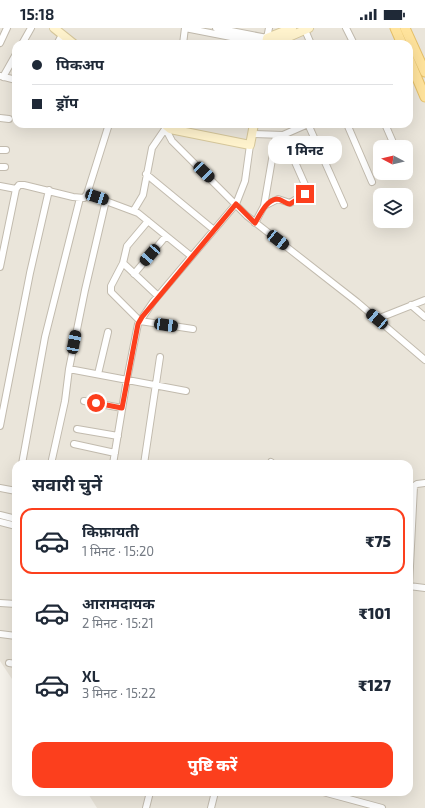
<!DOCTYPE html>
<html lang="hi">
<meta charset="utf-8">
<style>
:root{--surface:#fff;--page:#f2f2f3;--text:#1f2937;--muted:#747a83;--line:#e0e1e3;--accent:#fc3f1d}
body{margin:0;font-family:"Exo 2","Noto Sans Devanagari",sans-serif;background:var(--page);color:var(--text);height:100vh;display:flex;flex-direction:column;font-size:15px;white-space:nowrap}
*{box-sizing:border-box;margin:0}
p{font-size:13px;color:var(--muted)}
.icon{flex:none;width:22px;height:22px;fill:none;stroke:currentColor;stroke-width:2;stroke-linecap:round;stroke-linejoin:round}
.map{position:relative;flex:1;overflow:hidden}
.sheet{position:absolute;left:12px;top:432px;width:401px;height:336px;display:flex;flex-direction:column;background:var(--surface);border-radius:12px;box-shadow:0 4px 16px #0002}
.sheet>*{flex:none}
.hud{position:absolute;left:12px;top:12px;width:401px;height:88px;border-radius:12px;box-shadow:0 4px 16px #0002;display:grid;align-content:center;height:88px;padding:0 20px;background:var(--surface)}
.needle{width:26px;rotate:277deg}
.tools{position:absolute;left:373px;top:112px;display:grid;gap:8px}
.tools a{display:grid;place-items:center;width:40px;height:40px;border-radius:8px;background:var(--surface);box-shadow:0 4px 16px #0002;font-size:20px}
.end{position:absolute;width:18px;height:18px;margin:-9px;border:5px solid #fc3f1d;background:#fff;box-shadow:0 0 0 2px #fff}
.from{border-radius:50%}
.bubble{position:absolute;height:28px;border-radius:12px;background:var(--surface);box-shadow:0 4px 16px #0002;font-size:13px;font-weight:800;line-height:28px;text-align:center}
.car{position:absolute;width:12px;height:24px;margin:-12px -6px;border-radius:5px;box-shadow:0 0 3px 1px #0007;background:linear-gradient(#222 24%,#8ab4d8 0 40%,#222 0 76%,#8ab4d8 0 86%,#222 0)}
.hud b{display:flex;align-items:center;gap:14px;height:38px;font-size:15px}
.hud b+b{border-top:1px solid var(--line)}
.hud i{width:10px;height:10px;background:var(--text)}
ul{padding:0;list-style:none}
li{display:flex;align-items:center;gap:12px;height:66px;margin:0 8px 6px;padding:0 12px;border:2px solid transparent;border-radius:12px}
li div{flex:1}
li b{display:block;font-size:15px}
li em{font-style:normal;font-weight:800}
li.current{border-color:var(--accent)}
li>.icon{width:36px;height:36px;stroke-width:1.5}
h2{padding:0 20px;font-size:18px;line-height:48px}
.button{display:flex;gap:8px;margin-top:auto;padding:8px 20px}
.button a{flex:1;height:46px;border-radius:12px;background:var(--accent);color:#fff;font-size:16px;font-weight:800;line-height:46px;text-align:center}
.status{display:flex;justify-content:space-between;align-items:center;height:28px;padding:0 20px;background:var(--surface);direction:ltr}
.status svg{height:11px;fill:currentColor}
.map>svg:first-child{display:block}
.residential{fill:#eae5da;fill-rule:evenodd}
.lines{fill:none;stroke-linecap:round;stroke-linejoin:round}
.street-casing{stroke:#c2bbae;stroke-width:8}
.secondary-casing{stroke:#d6c79b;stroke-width:10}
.primary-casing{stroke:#e6c16a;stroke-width:11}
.street{stroke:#fff;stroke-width:6}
.secondary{stroke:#fff3cd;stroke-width:8}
.primary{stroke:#ffe39c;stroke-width:9}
.route{stroke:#fc3f1d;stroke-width:5}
</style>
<div class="status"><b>15:18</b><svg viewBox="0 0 49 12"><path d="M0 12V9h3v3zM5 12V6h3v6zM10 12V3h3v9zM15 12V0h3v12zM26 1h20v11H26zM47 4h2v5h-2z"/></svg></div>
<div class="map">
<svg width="425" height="780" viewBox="0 0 425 780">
<rect width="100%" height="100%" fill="#f6f3ec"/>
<path class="residential" d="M 0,0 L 425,0 L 425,780 L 97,780 L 87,764 L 409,764 L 409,436 L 16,436 L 16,657 L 0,633 ZM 16,16 L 409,16 L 409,96 L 16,96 ZM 380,119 L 406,119 L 406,145 L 380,145 ZM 380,167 L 406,167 L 406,193 L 380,193 Z"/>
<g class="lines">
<defs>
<path id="street" d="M 185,0 L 266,16
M 216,0 L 267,10 L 269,0
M 346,0 L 354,16
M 305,2 L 311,16
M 0,15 L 7,0
M 22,16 L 31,0
M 57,16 L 62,7
M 183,16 L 185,0
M 0,48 L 16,52
M 3,49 L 16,26
M 0,90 L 9,91
M 163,96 L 172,113 L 247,188 L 357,274 L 425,332
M 308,96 L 344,177
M 347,96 L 372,154
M 385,96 L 395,119
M 252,106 L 283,107 L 308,96
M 0,122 L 6,122
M 0,139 L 5,139
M 146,146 L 214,202
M 0,158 L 16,161
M 87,166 L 138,185 L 191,228
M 264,178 L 278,171 L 290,175 L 305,166 L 306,159 L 283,107
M 134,182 L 143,167 L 152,120 L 165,101
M 148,193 L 127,218 L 123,235 L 111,258 L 111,264 L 140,293 L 193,301
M 255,195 L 264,178 L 276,108
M 123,235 L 158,268
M 0,239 L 16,161 L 19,157 L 24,157 L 73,169 L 84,170 L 87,166 L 109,96
M 134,246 L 166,208
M 411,277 L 425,289
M 377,291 L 425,272
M 69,341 L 186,363
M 98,346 L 108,304
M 84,373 L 122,380
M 0,398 L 30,245 L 49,162
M 77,401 L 118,408
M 74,416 L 115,425
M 22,436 L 45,309 L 80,170
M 51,436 L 65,373 L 69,341 L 85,262 L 106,172
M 113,436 L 127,351 L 138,296 L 153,274 L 236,176 L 245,153 L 250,117
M 144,436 L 160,329
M 270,436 L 271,434
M 0,460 L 16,463
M 0,487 L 16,491
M 0,494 L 16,498
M 409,558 L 414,458 L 417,456 L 425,455
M 409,558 L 425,560
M 0,575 L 16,576
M 0,606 L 16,608
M 9,635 L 16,636
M 323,764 L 382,780
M 146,780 L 150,764
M 211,780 L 215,764"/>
<path id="secondary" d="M 54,0 L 74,16
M 266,16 L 284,11 L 309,0
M 266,16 L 267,10 L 292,0
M 164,96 L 170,101 L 250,117 L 254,96"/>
<path id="primary" d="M 395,0 L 402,16
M 405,0 L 425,44
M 409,31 L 425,69"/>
</defs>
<use href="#street" class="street-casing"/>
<use href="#secondary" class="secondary-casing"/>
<use href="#primary" class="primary-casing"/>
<use href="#street" class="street"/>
<use href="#secondary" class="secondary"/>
<use href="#primary" class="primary"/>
</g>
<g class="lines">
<path class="route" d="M 96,375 L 122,380 L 138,296 L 142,289 L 236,176 L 255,195 C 260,187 266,172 277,171 C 282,171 285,176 290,176 L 305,166"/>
</g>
</svg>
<div class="tools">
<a><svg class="needle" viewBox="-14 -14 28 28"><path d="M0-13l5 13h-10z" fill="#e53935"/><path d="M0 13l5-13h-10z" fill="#747a83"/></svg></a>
<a><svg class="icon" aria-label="layers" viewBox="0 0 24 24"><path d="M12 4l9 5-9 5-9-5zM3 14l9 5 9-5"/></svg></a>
</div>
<i class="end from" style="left:96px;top:375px"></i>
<i class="end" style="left:305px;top:166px"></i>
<div class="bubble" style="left:268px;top:108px;width:74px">1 मिनट</div>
<i class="car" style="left:204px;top:144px;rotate:134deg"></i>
<i class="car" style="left:97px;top:169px;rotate:108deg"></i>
<i class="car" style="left:278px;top:212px;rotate:128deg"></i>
<i class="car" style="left:150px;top:227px;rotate:221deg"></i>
<i class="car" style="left:377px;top:291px;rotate:310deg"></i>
<i class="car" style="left:166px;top:297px;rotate:98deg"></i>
<i class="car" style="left:74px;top:314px;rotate:11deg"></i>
<div class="hud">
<b><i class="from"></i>पिकअप</b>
<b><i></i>ड्रॉप</b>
</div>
<section class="sheet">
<h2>सवारी चुनें</h2>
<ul>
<li class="current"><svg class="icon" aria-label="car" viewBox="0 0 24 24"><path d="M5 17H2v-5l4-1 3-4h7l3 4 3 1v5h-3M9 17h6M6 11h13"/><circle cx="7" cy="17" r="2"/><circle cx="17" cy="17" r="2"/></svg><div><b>किफ़ायती</b><p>1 मिनट · 15:20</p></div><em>₹75</em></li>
<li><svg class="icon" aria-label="car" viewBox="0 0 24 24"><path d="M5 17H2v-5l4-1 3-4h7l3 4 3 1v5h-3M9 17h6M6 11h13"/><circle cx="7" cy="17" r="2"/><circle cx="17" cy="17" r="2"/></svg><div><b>आरामदायक</b><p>2 मिनट · 15:21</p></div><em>₹101</em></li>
<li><svg class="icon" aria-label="car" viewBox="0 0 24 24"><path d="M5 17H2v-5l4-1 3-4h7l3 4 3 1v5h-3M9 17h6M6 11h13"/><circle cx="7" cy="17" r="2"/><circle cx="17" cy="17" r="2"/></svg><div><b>XL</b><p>3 मिनट · 15:22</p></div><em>₹127</em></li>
</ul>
<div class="button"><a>पुष्टि करें</a></div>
</section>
</div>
